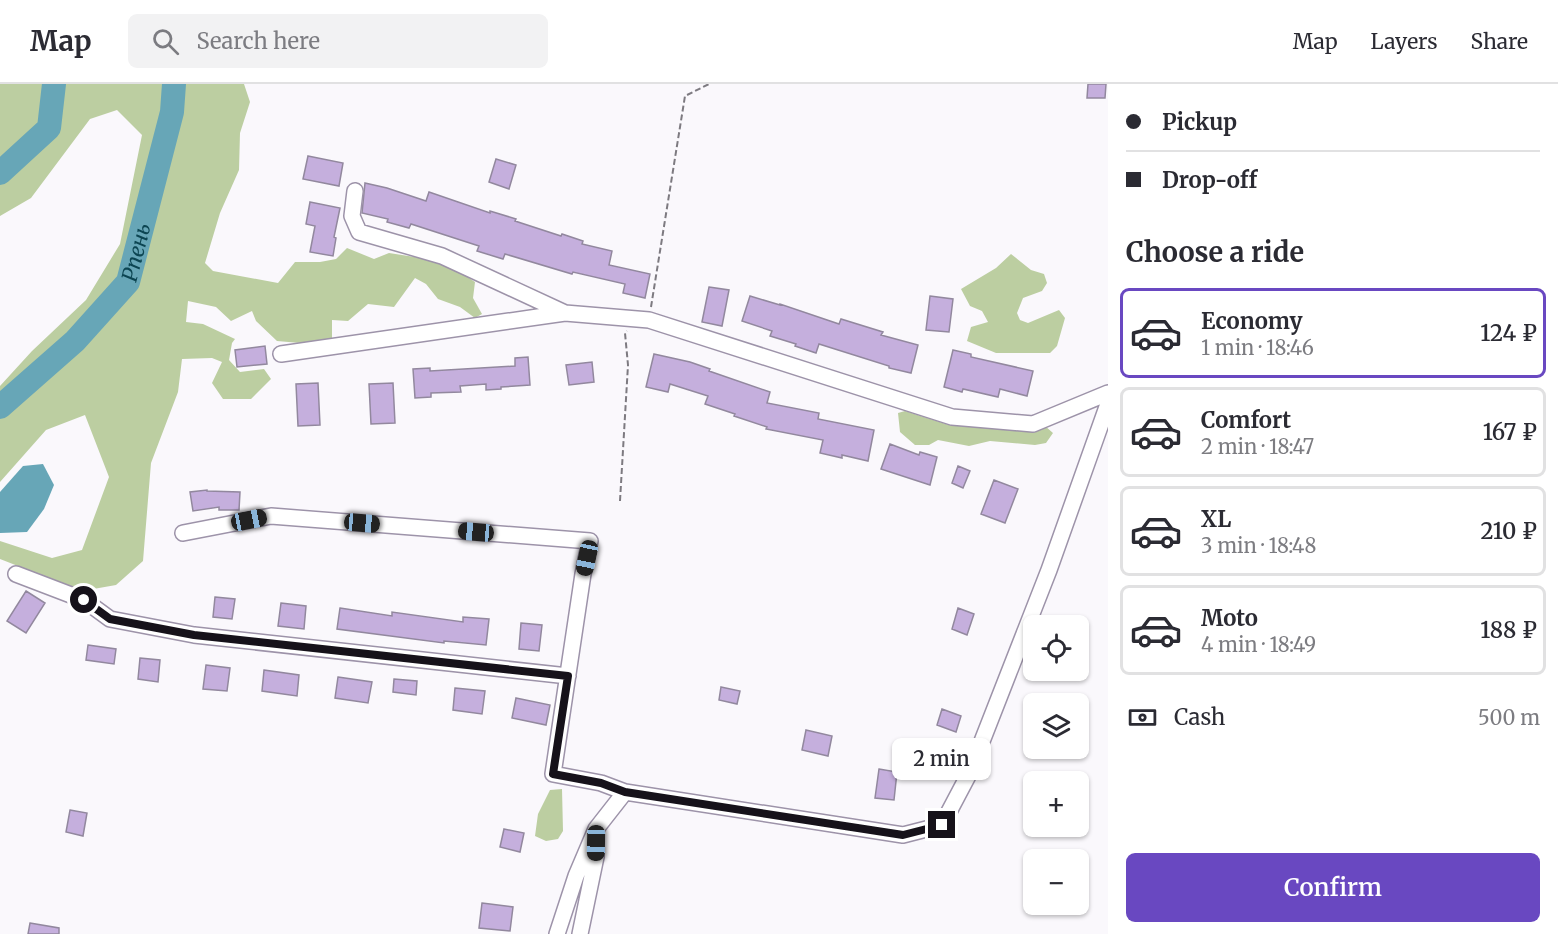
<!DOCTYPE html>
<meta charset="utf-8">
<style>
:root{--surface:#fff;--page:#f2f2f3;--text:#2b2b33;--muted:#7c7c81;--line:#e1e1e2;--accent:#6948c1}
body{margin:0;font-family:Merriweather,serif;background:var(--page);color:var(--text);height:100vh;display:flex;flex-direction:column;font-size:22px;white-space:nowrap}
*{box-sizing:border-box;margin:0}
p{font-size:20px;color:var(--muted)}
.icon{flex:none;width:33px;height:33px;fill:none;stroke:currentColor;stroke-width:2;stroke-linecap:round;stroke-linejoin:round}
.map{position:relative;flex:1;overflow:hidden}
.sheet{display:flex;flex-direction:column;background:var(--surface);width:450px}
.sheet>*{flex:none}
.top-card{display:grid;align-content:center;height:132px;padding:0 18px;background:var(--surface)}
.buttons{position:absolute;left:1023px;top:531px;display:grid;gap:12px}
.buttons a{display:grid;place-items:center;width:66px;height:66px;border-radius:9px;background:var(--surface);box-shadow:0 2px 4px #0004;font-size:30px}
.end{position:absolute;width:27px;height:27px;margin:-14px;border:8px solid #16121a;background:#fff;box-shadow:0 0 0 3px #fff}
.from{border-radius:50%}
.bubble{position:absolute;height:42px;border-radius:9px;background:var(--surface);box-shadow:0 2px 4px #0004;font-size:20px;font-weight:600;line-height:42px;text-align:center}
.car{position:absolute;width:18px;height:36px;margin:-18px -9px;border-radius:8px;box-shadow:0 0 4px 2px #0007;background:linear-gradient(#222 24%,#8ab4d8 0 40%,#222 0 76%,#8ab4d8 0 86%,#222 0)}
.top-card b{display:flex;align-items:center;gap:21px;height:57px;font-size:22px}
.top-card b+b{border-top:2px solid var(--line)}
.top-card i{width:15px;height:15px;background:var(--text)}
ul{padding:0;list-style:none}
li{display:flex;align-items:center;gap:18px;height:90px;margin:0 12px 9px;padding:0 6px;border:3px solid var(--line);border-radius:9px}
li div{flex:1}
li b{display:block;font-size:22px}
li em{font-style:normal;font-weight:600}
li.active{border-color:var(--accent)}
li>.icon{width:54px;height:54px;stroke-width:1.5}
h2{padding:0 18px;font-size:27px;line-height:72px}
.pay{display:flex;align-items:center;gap:15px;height:66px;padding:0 18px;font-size:22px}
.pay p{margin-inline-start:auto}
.cta{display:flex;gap:12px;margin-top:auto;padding:12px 18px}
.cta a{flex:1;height:69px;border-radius:9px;background:var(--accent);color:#fff;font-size:24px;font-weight:600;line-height:69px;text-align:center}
header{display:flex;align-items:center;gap:36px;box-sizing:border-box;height:84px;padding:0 30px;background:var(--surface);border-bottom:2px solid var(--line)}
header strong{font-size:28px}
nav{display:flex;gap:33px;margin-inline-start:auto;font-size:21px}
.search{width:420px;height:54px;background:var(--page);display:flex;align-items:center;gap:15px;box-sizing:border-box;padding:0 21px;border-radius:9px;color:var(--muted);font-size:22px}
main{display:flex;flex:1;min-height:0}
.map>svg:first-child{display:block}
.green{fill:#bccea1}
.water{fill:#67a6b7}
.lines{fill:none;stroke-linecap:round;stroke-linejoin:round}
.river{stroke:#67a6b7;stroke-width:24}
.building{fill:#c5afdd;stroke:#92889e;stroke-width:1.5}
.street-casing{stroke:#9d93a9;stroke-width:18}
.path{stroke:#7d7a80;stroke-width:2;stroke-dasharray:6 3;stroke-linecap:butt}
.street{stroke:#fff;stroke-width:15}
.route{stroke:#16121a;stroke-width:8}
.labels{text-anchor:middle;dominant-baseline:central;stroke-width:5;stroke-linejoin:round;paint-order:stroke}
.water-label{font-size:21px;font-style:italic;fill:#0c4552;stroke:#faf8fc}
</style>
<header>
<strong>Map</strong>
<div class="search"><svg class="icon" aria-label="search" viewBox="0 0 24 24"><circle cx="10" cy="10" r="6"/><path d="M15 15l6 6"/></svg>Search here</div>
<nav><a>Map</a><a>Layers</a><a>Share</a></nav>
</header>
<main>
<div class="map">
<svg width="1108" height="850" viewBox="0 0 1108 850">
<rect width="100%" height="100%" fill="#faf8fc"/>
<path class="green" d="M 0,0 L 244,0 L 250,18 L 240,49 L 239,86 L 220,129 L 205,179 L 213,187 L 278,199 L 295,178 L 320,178 L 336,175 L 347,164 L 374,175 L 389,169 L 434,176 L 453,183 L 472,196 L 475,198 L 473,214 L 482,230 L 475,234 L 460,223 L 438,215 L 426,200 L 415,194 L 394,223 L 368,220 L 348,237 L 332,236 L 332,256 L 323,261 L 277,257 L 256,237 L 252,227 L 231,237 L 216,223 L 188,217 L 186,238 L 203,240 L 235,255 L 232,259 L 229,276 L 240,288 L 264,285 L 271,295 L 251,315 L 223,315 L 212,299 L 222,278 L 212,274 L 182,275 L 178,308 L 151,379 L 143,477 L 116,501 L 82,507 L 0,475 L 0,457 L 52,474 L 82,466 L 109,393 L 85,331 L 46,346 L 0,398 L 0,302 L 32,267 L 86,216 L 120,160 L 142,51 L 117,26 L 90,35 L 31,114 L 0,132 Z
M 1011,170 L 1031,186 L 1044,190 L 1047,199 L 1042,207 L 1023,214 L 1017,229 L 1020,236 L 1028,239 L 1059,226 L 1065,234 L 1057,262 L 1050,269 L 996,269 L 967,257 L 971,243 L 988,238 L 982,227 L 970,222 L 961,205 L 996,184 Z
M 905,327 L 949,341 L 984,344 L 1045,342 L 1053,349 L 1046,359 L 1035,361 L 990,357 L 969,362 L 938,356 L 929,361 L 915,361 L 900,348 L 898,329 Z
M 562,705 L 563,747 L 558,755 L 546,757 L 535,752 L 538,730 L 550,706 Z"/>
<path class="water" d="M 43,380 L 54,401 L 44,425 L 27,448 L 0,449 L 0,408 L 23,382 Z"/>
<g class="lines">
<g class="river">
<path d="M 0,89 L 49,44 L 54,0"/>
<path id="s1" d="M 0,323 L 75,257 L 128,198 L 172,28 L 174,0"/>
</g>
</g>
<path class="building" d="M 1088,0 L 1106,0 L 1105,14 L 1087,14 Z
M 308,72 L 343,79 L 339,102 L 303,95 Z
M 496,75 L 516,81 L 509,105 L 489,98 Z
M 365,99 L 387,104 L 426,117 L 429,108 L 490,129 L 490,127 L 516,135 L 515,137 L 561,152 L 562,150 L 583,157 L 582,160 L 612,167 L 609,181 L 650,190 L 645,214 L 623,209 L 625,200 L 573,188 L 572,190 L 505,170 L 503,175 L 477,167 L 479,162 L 411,140 L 409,144 L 387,138 L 388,135 L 362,129 Z
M 310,118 L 340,124 L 334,153 L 336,154 L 333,172 L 310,168 L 315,142 L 306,140 Z
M 709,203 L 729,206 L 722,242 L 702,238 Z
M 750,212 L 780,221 L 780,220 L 839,240 L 841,235 L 883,248 L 881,251 L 918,261 L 911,289 L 889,284 L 889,282 L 819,260 L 816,269 L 795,262 L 796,260 L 770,252 L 772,247 L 742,237 Z
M 930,212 L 953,215 L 949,248 L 926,246 Z
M 265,262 L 267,280 L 237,283 L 235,266 Z
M 953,266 L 971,270 L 971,273 L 1033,287 L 1027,312 L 1000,305 L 998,313 L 963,305 L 962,308 L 944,303 Z
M 654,270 L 690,278 L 710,285 L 709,287 L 770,308 L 767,319 L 819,329 L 818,335 L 874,346 L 868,377 L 842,371 L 842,374 L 820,369 L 823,356 L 766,345 L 767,343 L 734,332 L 735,330 L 705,320 L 708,312 L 670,300 L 668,308 L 646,303 Z
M 528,273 L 530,301 L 501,303 L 501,305 L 486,306 L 486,300 L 460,302 L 461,308 L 431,309 L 431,313 L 415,314 L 413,285 L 430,284 L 430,287 L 515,282 L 515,274 Z
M 592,278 L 594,298 L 569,301 L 566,281 Z
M 318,299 L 320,341 L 298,342 L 296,300 Z
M 393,299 L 395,339 L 371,340 L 369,300 Z
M 890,360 L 919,371 L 920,368 L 937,373 L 930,401 L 881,385 Z
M 958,382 L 970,387 L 963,404 L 952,399 Z
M 994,396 L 1018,405 L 1005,439 L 981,430 Z
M 207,406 L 207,407 L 240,408 L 239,426 L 219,426 L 219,423 L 193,427 L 190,408 Z
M 26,507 L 45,519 L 26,549 L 7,537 Z
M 215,513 L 235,515 L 232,535 L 213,533 Z
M 281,519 L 306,522 L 304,545 L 278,542 Z
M 340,524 L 392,532 L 392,528 L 463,538 L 463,533 L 489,535 L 486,561 L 444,557 L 444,559 L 337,545 Z
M 958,524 L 974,530 L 967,551 L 952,545 Z
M 521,539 L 542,541 L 539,567 L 519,565 Z
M 88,561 L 116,565 L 114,580 L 86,576 Z
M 140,574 L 160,576 L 158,598 L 138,595 Z
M 206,581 L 230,584 L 227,607 L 203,605 Z
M 264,586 L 299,591 L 297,612 L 262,607 Z
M 338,593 L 372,598 L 368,619 L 335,614 Z
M 394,595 L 417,597 L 416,611 L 393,608 Z
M 721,603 L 740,607 L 737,620 L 719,616 Z
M 455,604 L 485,607 L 482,630 L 453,626 Z
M 516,614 L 550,621 L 546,641 L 512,634 Z
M 942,625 L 961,632 L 956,648 L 937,641 Z
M 806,646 L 832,652 L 828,672 L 802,666 Z
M 879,685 L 897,688 L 894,716 L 875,714 Z
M 70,726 L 87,729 L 83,752 L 66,748 Z
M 504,745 L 524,749 L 520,768 L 500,763 Z
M 482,819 L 513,823 L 510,847 L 479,844 Z
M 30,839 L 59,844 L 59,850 L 28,850 Z"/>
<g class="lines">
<defs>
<path id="street" d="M 355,107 L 352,132 L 359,148 L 442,172 L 565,229
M 281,270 L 565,229 L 649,236 L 952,333 L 1033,340 L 1108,309
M 183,449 L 271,432 L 590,457 L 583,490 L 553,690 L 601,699 L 625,708 L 903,751 L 942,741 L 970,688 L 1049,486 L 1108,320
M 16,490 L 84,516 L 110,535 L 194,551 L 568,592
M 557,850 L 576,792 L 596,745 L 625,708
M 580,850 L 596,773 L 596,751"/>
</defs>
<use href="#street" class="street-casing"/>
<path class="path" d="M 651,223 L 685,12 L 709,0
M 620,417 L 628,281 L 625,249 L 627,247"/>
<use href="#street" class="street"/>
</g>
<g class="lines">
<path class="route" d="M 84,516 L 110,535 L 194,551 L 568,592 L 553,690 L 601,699 L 625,708 L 903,751 L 942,741"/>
</g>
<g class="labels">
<g class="water-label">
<text stroke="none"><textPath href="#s1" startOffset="210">Рпень</textPath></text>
</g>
</g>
</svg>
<div class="buttons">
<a><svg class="icon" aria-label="locate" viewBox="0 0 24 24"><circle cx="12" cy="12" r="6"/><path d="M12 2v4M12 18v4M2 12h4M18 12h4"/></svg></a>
<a><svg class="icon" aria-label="layers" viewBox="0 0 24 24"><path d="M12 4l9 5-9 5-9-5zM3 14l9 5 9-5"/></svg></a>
<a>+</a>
<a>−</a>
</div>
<i class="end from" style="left:84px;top:516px"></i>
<i class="end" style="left:942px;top:741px"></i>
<div class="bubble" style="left:892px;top:654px;width:99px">2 min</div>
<i class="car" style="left:249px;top:436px;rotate:79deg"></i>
<i class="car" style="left:362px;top:439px;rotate:95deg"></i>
<i class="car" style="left:476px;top:448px;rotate:275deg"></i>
<i class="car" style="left:587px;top:474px;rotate:192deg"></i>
<i class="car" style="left:596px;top:759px;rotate:181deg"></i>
</div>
<section class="sheet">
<div class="top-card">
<b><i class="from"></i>Pickup</b>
<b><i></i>Drop-off</b>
</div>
<h2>Choose a ride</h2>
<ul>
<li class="active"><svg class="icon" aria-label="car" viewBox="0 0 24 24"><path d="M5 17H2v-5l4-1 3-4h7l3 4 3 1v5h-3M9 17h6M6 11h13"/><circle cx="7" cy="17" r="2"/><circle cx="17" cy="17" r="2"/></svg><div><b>Economy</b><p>1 min · 18:46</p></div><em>124 ₽</em></li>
<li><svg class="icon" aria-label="car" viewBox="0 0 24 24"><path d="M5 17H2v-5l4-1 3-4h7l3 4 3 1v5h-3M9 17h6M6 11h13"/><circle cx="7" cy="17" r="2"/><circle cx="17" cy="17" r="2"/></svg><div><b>Comfort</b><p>2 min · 18:47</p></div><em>167 ₽</em></li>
<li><svg class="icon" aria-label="car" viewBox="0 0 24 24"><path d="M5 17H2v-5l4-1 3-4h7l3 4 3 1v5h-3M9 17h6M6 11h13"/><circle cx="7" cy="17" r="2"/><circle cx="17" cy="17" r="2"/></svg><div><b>XL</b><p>3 min · 18:48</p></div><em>210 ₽</em></li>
<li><svg class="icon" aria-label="car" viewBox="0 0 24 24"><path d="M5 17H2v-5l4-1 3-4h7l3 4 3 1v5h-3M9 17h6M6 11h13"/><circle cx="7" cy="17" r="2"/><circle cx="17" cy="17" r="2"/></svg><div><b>Moto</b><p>4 min · 18:49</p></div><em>188 ₽</em></li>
</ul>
<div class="pay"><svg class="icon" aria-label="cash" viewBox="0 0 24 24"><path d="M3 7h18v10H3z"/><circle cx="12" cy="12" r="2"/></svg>Cash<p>500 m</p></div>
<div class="cta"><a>Confirm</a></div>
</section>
</main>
